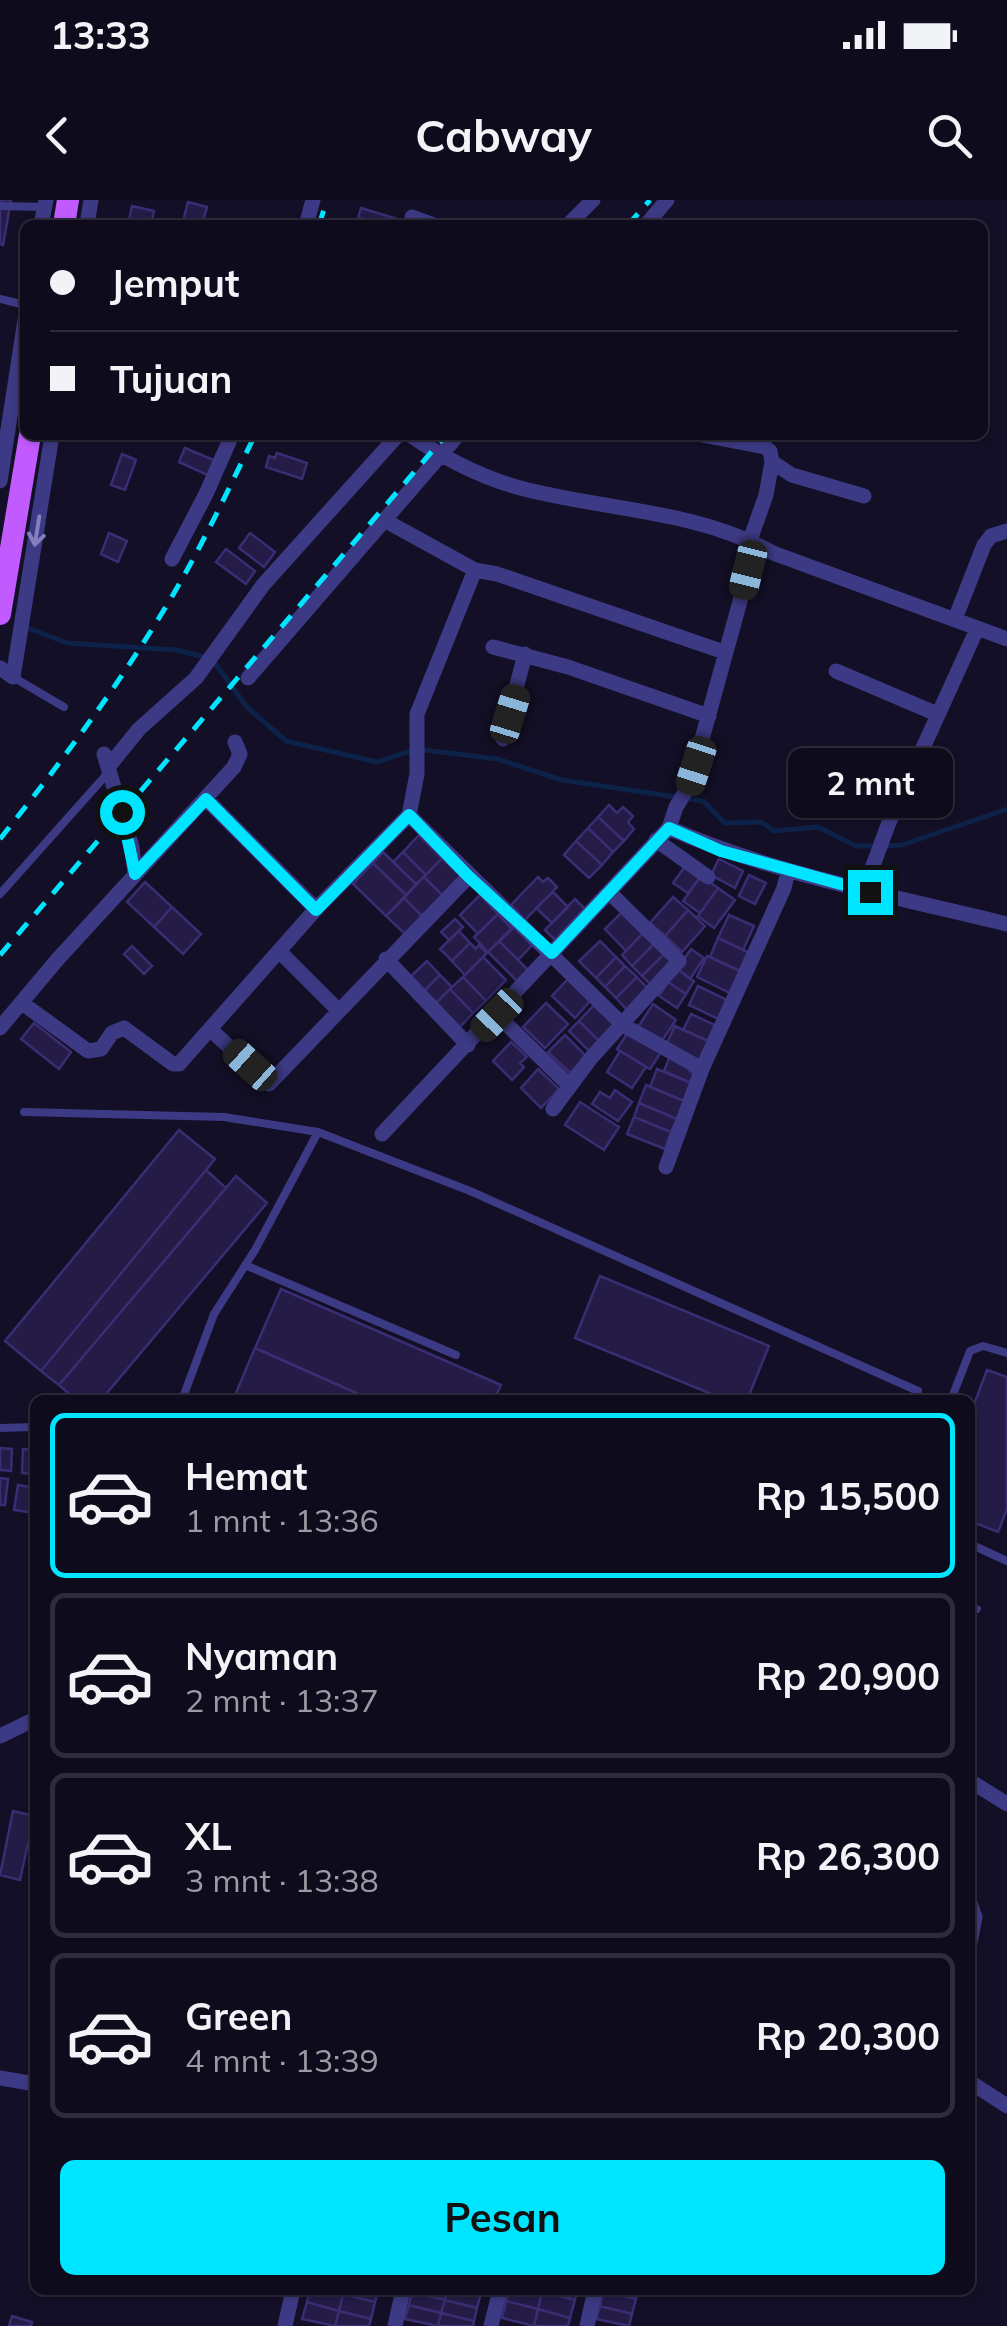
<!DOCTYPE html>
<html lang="id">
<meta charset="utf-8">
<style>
:root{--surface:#0e0b1c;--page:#1c1929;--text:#f1f3f6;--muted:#9b9ba3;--line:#2e2b3b;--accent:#00e5ff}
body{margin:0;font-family:Mulish,sans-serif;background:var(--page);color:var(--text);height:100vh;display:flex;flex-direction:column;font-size:38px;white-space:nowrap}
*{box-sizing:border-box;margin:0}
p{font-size:32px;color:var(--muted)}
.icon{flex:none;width:55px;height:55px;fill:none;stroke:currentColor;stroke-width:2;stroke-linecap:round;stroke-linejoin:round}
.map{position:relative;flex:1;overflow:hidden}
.side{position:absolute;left:30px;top:1195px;width:945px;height:900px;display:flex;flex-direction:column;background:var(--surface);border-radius:15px;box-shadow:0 2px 8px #0004,0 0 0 2px var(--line)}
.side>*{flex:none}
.hud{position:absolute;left:20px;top:20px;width:968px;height:220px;border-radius:15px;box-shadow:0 2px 8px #0004,0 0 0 2px var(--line);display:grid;align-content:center;height:220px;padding:0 30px;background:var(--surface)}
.end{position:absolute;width:45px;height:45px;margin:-22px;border:12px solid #00e5ff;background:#111;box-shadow:0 0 0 5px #111}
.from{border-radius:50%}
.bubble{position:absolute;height:70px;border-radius:15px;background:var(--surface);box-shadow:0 2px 8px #0004,0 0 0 2px var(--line);font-size:32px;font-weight:700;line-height:70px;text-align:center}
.car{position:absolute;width:30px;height:60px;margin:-30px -15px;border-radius:12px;box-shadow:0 0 8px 2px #0007;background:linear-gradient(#222 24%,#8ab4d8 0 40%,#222 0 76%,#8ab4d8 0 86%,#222 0)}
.hud b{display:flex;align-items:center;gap:35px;height:95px;font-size:38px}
.hud b+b{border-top:2px solid var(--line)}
.hud i{width:25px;height:25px;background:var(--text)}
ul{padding:18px 0 0;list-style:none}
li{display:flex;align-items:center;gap:30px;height:165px;margin:0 20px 15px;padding:0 10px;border:5px solid var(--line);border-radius:15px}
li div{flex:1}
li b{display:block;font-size:38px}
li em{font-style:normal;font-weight:700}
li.current{border-color:var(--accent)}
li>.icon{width:90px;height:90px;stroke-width:1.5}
.button{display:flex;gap:20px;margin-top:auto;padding:20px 30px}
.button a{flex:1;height:115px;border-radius:15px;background:var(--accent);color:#111;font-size:40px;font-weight:700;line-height:115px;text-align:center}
.status{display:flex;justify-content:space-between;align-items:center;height:70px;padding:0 50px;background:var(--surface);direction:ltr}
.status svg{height:28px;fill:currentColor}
header{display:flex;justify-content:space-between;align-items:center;height:130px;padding:0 30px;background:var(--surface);font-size:45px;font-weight:700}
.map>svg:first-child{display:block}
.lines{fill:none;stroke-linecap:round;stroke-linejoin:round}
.stream{stroke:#0c2248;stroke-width:5}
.building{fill:#241b47;stroke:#3b2d73;stroke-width:2.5}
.lane{stroke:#3d3a85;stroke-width:8}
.street{stroke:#3d3a85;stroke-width:15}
.primary{stroke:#c25bff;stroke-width:22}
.rail{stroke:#00e5ff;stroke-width:5;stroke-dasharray:15 12;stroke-linecap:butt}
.oneway{stroke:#837fbc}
.route{stroke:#00e5ff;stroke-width:12}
</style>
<div class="status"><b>13:33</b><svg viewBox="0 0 49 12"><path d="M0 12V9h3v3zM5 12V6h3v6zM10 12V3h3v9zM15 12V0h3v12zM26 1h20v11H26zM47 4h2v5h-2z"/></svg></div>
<header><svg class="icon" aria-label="back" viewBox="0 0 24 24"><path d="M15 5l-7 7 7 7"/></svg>Cabway<svg class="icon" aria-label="search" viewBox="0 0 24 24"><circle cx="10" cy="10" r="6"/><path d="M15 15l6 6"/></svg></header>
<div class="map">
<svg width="1007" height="2126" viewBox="0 0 1007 2126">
<rect width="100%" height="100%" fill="#130f26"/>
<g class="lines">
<path class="stream" d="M 28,428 L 67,443 L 177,450 L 204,457
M 214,462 L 247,507 L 286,541 L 377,562 L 416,549 L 497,559 L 562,580 L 703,601 L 725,623 L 761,622 L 774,631 L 818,627 L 856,646 L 875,646
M 886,646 L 902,645 L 1007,609"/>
</g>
<path class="building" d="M 0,0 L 11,0 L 3,45 L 0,44 Z
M 188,2 L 207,7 L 202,25 L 182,25 Z
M 132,6 L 154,11 L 151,25 L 129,20 Z
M 361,8 L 397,19 L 396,25 L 358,18 Z
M 185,248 L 216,261 L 210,276 L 179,262 Z
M 277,253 L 307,263 L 302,279 L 266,267 L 269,256 L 275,258 Z
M 122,254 L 136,260 L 125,290 L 111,285 Z
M 109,333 L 127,341 L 118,362 L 101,354 Z
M 250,333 L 275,352 L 264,367 L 239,348 Z
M 226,349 L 255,371 L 246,384 L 216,362 Z
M 609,605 L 617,613 L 623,607 L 633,616 L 628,622 L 634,629 L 624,641 L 598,617 Z
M 598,617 L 624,641 L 613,652 L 588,628 Z
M 588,628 L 613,652 L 602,665 L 576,641 Z
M 419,635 L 442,658 L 426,675 L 403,652 Z
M 576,641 L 602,665 L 589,678 L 564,655 Z
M 383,652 L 416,684 L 406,695 L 373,663 Z
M 403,652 L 426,675 L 416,684 L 393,662 Z
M 442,658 L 461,676 L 443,696 L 424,677 Z
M 719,659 L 743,671 L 735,688 L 711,675 Z
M 373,663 L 406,695 L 386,716 L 353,684 Z
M 686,665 L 701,676 L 688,693 L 673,683 Z
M 749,675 L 766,683 L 755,704 L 739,696 Z
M 701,676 L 718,688 L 700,713 L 683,701 Z
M 424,677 L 443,696 L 423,717 L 404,698 Z
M 538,677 L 543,682 L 548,678 L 557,687 L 525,720 L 511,705 Z
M 145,682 L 172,707 L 154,727 L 127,702 Z
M 718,688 L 735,700 L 714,728 L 698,716 Z
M 553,692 L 568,707 L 552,723 L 536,708 Z
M 480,695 L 498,714 L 478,734 L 460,715 Z
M 673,697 L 688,710 L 665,736 L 650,723 Z
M 404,698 L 423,717 L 406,735 L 386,716 Z
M 575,699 L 588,712 L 558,743 L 545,730 Z
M 172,707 L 201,734 L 183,754 L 154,727 Z
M 624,710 L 645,731 L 626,751 L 605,729 Z
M 688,710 L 705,726 L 682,752 L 665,736 Z
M 498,714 L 512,729 L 488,752 L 474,737 Z
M 729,715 L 754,726 L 743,750 L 718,738 Z
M 455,719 L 463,727 L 449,740 L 441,732 Z
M 514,726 L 532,745 L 518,760 L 499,741 Z
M 459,731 L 470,743 L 452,761 L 440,749 Z
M 645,731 L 656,742 L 632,766 L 622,755 Z
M 718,738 L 748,752 L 740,771 L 710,757 Z
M 499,741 L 529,771 L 518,782 L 488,752 Z
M 600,741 L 616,757 L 596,778 L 579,761 Z
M 656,742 L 666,752 L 642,776 L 632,766 Z
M 470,743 L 476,749 L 479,745 L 487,753 L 465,775 L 452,761 Z
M 132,746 L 152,766 L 144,774 L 124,754 Z
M 691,749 L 704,758 L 690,779 L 677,769 Z
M 666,752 L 676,762 L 652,786 L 642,776 Z
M 707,756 L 740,771 L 730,793 L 697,777 Z
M 483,757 L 506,780 L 486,801 L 463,777 Z
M 616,757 L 625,766 L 605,787 L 596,778 Z
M 427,761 L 440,775 L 424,791 L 410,777 Z
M 625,766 L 637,777 L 616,798 L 605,787 Z
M 677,769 L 694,781 L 686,794 L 668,782 Z
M 440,775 L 452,787 L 435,804 L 424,791 Z
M 463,777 L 486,801 L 473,813 L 450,789 Z
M 637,777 L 648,789 L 627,810 L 616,798 Z
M 568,779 L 590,801 L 575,818 L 552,796 Z
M 668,782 L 686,794 L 677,808 L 659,796 Z
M 698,786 L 727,800 L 718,819 L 689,805 Z
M 450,789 L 473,813 L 459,828 L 435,804 Z
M 546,803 L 568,824 L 545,848 L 523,827 Z
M 653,804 L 676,820 L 661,842 L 638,827 Z
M 594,805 L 616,826 L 600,842 L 579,821 Z
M 691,814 L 715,825 L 708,841 L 683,830 Z
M 579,821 L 600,842 L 590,852 L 569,831 Z
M 34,823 L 71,852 L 59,869 L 21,839 Z
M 675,826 L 708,841 L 700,861 L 666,845 Z
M 629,831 L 661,852 L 650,869 L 617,849 Z
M 565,835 L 586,856 L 570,873 L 548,852 Z
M 511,842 L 527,857 L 520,863 L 524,867 L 512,880 L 493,861 Z
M 620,851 L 646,867 L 632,888 L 607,872 Z
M 670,856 L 693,865 L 690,871 L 695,874 L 691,883 L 664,871 Z
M 538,869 L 559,889 L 541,908 L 521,888 Z
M 657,869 L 691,883 L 684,901 L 650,887 Z
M 646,885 L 684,901 L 677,919 L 639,903 Z
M 615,890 L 632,902 L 618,921 L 592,904 L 600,892 L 610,898 Z
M 580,902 L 619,927 L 604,950 L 565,925 Z
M 639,903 L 677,919 L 671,932 L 634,917 Z
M 634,917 L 671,932 L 665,949 L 627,934 Z
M 179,930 L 215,959 L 41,1171 L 5,1141 Z
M 206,970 L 226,988 L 59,1185 L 41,1171 Z
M 236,976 L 267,1003 L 101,1200 L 76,1200 L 59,1185 Z
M 600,1076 L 769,1146 L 747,1200 L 726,1200 L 575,1138 Z
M 281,1089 L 501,1185 L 494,1200 L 372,1200 L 255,1148 Z
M 255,1148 L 372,1200 L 233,1200 Z
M 987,1170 L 1007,1177 L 1007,1309 L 998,1332 L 970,1321 L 970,1215 Z
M 0,1248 L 12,1249 L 11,1271 L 0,1270 Z
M 23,1249 L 35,1250 L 35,1274 L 22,1273 Z
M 0,1278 L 8,1279 L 5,1305 L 0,1305 Z
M 18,1285 L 35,1288 L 35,1313 L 14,1310 Z
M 13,1611 L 34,1616 L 20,1680 L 0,1675 Z
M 310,2090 L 343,2094 L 339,2111 L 307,2102 Z
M 344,2090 L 378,2090 L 375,2102 L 343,2094 Z
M 412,2090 L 447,2090 L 445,2100 Z
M 447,2090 L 481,2093 L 477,2108 L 445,2100 Z
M 509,2090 L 542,2092 L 538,2109 L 506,2101 Z
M 543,2090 L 577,2090 L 575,2100 Z
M 603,2090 L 639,2090 L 636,2099 Z
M 603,2091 L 636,2099 L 632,2114 L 600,2106 Z
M 412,2092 L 445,2100 L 441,2113 L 409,2105 Z
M 542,2092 L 575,2100 L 570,2118 L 538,2109 Z
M 343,2094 L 375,2102 L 371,2119 L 339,2111 Z
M 445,2100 L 477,2108 L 474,2121 L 441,2113 Z
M 506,2101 L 538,2109 L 534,2126 L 502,2118 Z
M 307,2102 L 339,2111 L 335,2126 L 302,2119 Z
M 409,2105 L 441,2113 L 438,2126 L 405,2119 Z
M 600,2106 L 632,2114 L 629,2126 L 596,2119 Z
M 538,2109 L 570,2118 L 568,2126 L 534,2126 Z
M 339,2111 L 371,2119 L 369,2126 L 335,2126 Z
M 441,2113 L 474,2121 L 473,2126 L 438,2126 Z
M 12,2116 L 32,2122 L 31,2126 L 9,2126 Z"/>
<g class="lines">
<path class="lane" d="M 0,6 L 44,7
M 0,99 L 25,105
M 13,477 L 64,507
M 0,694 L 107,574
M 24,912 L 224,917 L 318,932 L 255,1050 L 214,1114 L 182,1200
M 318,932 L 470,991 L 918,1191
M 245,1065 L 456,1155
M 951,1200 L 970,1151 L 983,1146 L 1007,1153
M 0,1228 L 35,1227
M 970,1344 L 1007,1361
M 970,1407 L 977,1409"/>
<path class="street" d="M 412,17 L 434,25
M 41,25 L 46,0
M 87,25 L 91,0
M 306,25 L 313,0
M 568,25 L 593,0
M 646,25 L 667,0
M 410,235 C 445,259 487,280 528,290 C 609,310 699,311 773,353 L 1007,439
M 772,262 L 792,275 L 864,296
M 0,281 L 25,120
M 384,320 L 475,370 L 497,374 L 724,452
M 172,359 L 206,294 L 232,235
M 955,419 L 984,345 L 991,336 L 1007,331
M 493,447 L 568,467 L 709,516
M 0,468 L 13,477 L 52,235
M 836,471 L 937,514
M 248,478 L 458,235
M 503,539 L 525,454
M 104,554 L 132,647 L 135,675
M 109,566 L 139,529 L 196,478 L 263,385 L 398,235
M 206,599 L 316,709
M 409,615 L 623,825 L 702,869
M 669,628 C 777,675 893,696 1007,724
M 656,640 L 708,677
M 864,690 L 888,625 L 977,429
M 280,752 L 339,811
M 386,759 L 468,845
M 22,803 L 88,851 L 101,849 L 112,833 L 124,828 L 173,864 L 179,864 L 316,709 L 409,615 L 417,574 L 417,514 L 475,370
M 497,815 L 570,886
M 0,828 L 57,760 L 234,567 L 240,554 L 235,542
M 210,829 L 269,884 L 468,677
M 553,909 L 591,858 L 679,761 L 610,693
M 382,934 L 669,628 L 676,607 L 689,586 L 739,405 L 748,370 L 750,340 L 766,295 L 772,262 L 770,251 L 765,247 L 702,235
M 666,967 L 702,869 L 784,688 L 788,671
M 0,1536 L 35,1519
M 970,1581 L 1007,1604
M 970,1703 L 975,1717 L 970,1743
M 0,1878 L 35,1884
M 970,1882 L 1007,1906
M 285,2126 L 293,2090
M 395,2126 L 403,2090
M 491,2126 L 500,2090
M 587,2126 L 595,2090"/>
<path class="primary" d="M 64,25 L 68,0
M 0,414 L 30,235"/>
<path class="rail" d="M 319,25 L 327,0
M 628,25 L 650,0
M 0,639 C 63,560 123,480 174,393 C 204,342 229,288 255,235
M 0,755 L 446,235"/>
</g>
<defs><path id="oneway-shaft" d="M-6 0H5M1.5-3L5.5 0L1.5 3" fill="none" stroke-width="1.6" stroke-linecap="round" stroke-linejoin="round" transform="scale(2.5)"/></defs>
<use class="oneway" href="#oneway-shaft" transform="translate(37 331) rotate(99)"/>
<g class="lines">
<path class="route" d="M 122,612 L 135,674 L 206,599 L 316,710 L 409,615 L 468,676 L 552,753 L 669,628 L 721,651 L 870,692"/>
</g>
</svg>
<i class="end from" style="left:122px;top:612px"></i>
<i class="end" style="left:870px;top:692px"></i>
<div class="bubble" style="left:788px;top:548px;width:165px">2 mnt</div>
<i class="car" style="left:748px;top:370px;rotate:194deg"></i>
<i class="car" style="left:510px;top:514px;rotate:17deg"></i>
<i class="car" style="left:696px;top:566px;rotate:198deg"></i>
<i class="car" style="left:497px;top:815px;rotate:224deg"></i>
<i class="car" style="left:250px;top:865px;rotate:312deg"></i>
<div class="hud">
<b><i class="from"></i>Jemput</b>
<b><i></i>Tujuan</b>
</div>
<section class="side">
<ul>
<li class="current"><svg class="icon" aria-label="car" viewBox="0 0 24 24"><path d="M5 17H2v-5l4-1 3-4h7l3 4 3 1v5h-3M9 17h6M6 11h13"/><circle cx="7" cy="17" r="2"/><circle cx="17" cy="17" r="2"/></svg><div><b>Hemat</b><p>1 mnt · 13:36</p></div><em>Rp 15,500</em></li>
<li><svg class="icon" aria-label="car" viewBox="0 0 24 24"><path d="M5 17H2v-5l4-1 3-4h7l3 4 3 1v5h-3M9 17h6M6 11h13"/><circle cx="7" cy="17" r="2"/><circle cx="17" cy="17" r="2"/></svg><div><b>Nyaman</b><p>2 mnt · 13:37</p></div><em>Rp 20,900</em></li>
<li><svg class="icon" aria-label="car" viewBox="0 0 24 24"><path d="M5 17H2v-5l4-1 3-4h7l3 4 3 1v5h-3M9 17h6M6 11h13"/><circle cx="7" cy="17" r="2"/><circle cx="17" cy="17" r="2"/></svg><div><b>XL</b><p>3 mnt · 13:38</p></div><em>Rp 26,300</em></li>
<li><svg class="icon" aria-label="car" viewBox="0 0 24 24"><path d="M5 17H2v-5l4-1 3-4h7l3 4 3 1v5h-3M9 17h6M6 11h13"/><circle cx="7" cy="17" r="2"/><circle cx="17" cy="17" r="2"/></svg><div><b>Green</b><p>4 mnt · 13:39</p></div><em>Rp 20,300</em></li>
</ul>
<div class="button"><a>Pesan</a></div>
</section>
</div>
